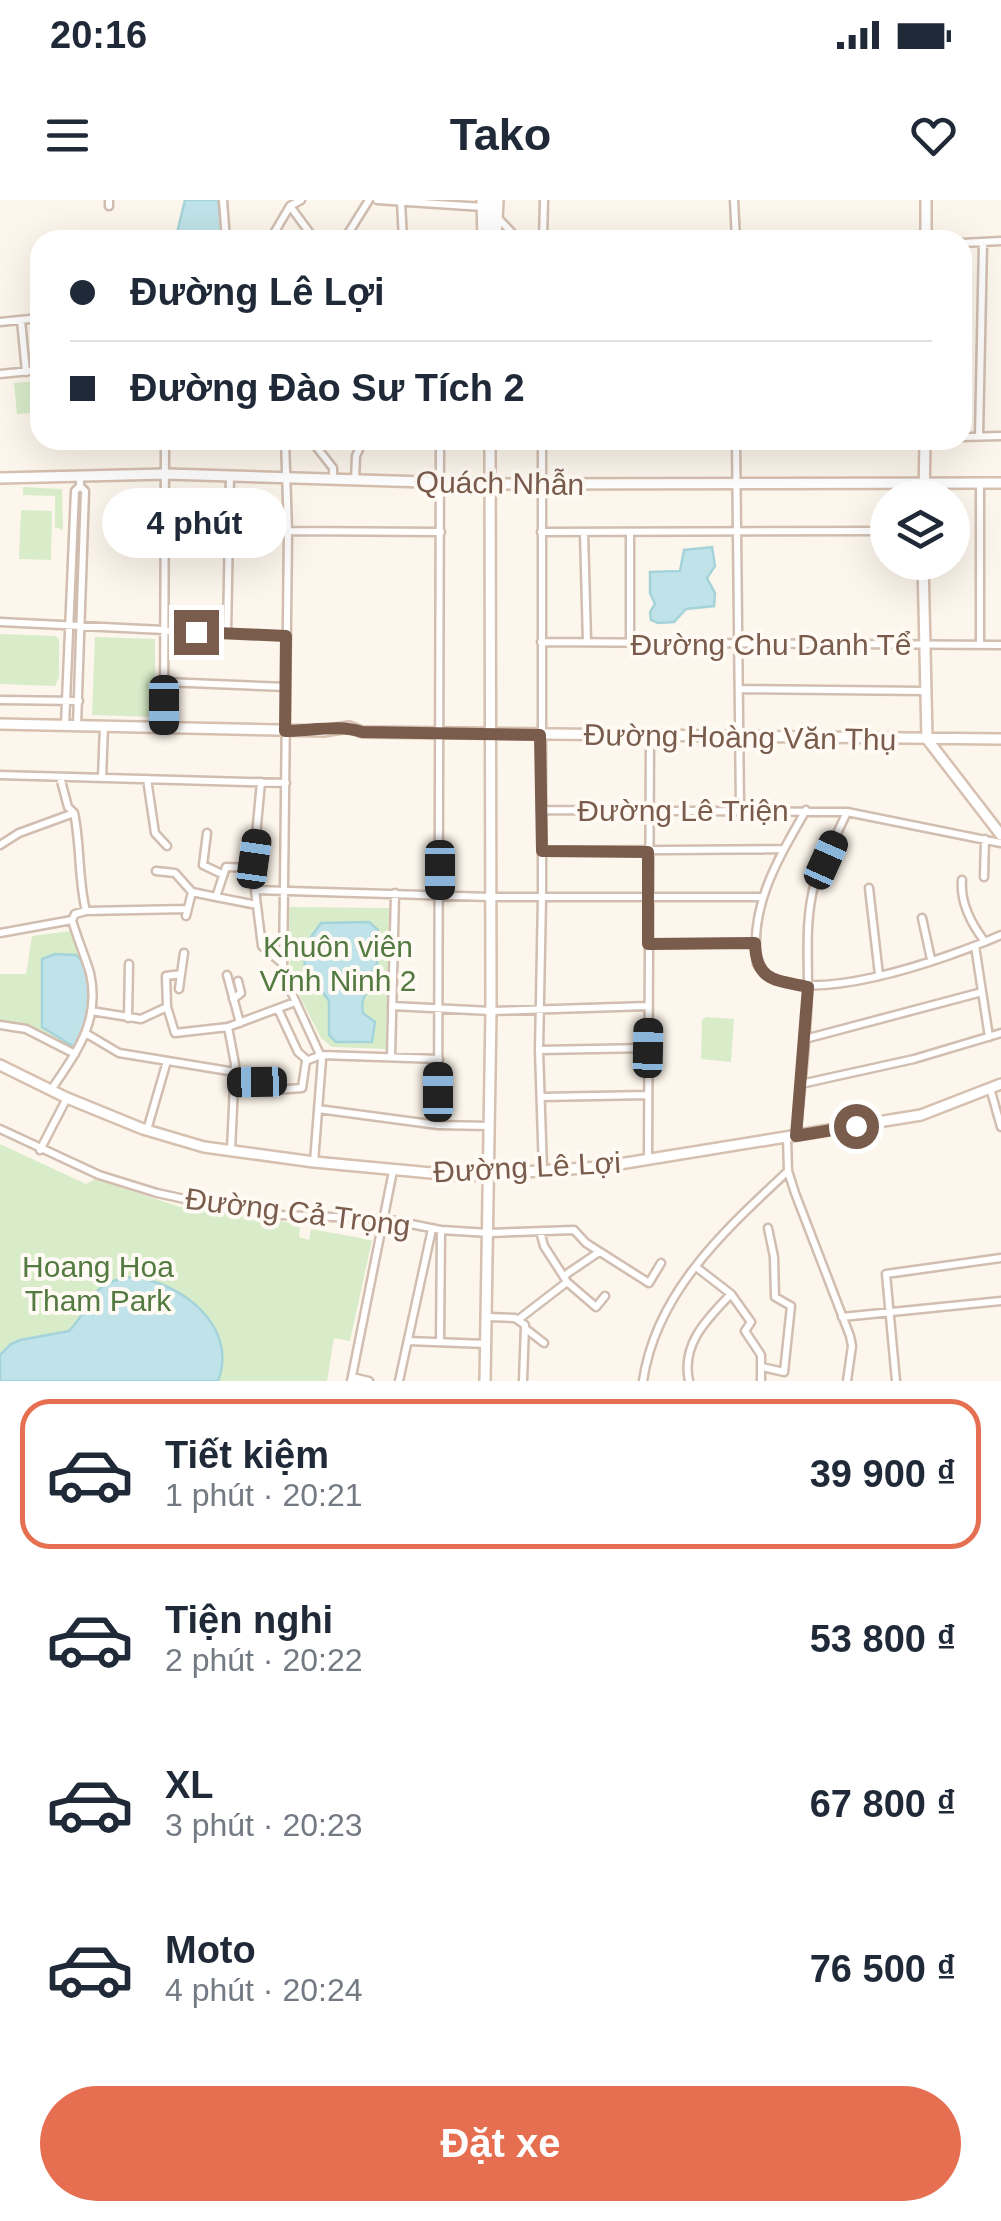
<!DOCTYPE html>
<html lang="vi">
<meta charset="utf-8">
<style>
:root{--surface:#fff;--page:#f6f6f7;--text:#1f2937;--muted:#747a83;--line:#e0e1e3;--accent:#e76f51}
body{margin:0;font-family:Arial,sans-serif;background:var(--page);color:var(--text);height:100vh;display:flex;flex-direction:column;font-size:38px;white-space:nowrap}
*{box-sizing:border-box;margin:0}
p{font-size:32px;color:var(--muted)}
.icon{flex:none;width:55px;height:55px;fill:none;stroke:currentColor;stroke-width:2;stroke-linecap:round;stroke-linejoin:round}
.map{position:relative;height:1181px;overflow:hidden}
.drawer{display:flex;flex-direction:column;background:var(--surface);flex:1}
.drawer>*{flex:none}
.hud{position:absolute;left:30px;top:30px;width:942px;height:220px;border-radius:30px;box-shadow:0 10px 40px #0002;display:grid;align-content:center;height:220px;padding:0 40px;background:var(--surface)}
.controls{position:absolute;left:870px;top:280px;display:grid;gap:20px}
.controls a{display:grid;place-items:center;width:100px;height:100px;border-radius:50%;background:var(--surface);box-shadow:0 10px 40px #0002;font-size:50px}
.end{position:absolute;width:45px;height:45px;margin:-22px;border:12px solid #7a5c4d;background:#fff;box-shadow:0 0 0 5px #fff}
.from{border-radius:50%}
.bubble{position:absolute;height:70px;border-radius:35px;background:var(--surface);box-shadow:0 10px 40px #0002;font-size:32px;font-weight:700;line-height:70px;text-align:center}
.car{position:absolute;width:30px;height:60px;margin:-30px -15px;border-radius:12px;box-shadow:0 0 8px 2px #0007;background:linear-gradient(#222 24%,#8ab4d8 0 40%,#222 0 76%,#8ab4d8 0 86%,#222 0)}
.hud b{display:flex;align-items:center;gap:35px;height:95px;font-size:38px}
.hud b+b{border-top:2px solid var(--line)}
.hud i{width:25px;height:25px;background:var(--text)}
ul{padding:18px 0 0;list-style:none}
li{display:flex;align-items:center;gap:30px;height:150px;margin:0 20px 15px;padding:0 20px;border:5px solid transparent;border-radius:30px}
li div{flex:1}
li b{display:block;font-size:38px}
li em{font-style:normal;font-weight:700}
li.active{border-color:var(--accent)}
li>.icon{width:90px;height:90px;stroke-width:1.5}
.cta{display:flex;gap:20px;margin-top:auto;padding:20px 40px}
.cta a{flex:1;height:115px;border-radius:60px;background:var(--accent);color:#fff;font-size:40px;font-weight:700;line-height:115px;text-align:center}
.status{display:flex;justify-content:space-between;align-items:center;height:70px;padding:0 50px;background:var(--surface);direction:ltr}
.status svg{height:28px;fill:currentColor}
header{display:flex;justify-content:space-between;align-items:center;height:130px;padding:0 40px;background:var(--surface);font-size:45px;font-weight:700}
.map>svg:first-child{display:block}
.green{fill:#d8ecc9}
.water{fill:#bfe3e8;stroke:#a5d3da;stroke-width:2.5}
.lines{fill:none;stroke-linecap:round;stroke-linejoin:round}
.street-casing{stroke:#d1beb0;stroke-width:11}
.secondary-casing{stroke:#d6c0b0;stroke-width:14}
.street{stroke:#fff;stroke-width:6}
.secondary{stroke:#fff;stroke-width:9}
.route{stroke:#7a5c4d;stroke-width:12}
.labels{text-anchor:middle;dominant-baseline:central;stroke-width:8;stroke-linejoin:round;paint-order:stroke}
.street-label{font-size:30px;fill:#7a5c4d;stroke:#fffaf3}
.park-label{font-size:30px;fill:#537a41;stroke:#fffaf3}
</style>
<div class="status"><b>20:16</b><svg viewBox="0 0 49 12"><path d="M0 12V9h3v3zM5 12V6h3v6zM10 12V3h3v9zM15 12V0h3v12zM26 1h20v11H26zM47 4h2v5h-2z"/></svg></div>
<header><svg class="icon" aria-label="menu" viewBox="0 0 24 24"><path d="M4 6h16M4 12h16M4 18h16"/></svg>Tako<svg class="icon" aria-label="heart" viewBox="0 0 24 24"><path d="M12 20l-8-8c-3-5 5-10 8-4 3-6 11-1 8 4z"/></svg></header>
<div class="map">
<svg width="1001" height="1181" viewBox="0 0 1001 1181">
<rect width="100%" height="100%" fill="#fdf6ec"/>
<path class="green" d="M 40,181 L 40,212 L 17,214 L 14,183 Z
M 23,287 L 62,289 L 63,330 L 55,327 L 55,296 L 23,295 Z
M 21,310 L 52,311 L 51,360 L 19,359 Z
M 0,434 L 55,436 L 59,439 L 59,477 L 55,486 L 0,484 Z
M 95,437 L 155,439 L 155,517 L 92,515 Z
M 289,707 L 389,708 L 386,849 L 332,847 L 321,838 L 290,777 Z
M 71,731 L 86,764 L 76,850 L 33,829 L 0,822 L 0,774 L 26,774 L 32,736 Z
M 706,817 L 734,819 L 731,862 L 701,859 L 702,820 Z
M 0,944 L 86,984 L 95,979 L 180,1007 L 300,1024 L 299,1037 L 309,1040 L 311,1029 L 372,1040 L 350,1141 L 334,1138 L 327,1181 L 0,1181 Z"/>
<path class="water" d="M 185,0 L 218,0 L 223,40 L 161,40 L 176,37 Z
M 712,347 L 715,366 L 707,378 L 715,393 L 714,406 L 686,409 L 674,422 L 658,423 L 651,420 L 650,412 L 655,404 L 650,393 L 650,372 L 680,371 L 684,350 Z
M 369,722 L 378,730 L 377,764 L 373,768 L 372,788 C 363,795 361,801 363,813 L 375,822 L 372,842 L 336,842 L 329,835 L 329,801 L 305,767 L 303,748 L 321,723 Z
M 55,754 L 76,755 C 104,776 86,822 76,848 L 42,827 L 42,759 Z
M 132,1077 C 181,1082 239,1126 218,1181 L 0,1181 L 0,1155 L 11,1144 L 20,1140 L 69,1131 C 93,1107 88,1081 132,1077 Z"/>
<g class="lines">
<defs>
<path id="street" d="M 109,0 L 109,6
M 223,0 L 226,40
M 377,0 L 483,7
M 734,0 L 736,40
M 401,2 L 403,40
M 290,6 L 315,40
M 498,18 L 519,40
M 270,40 L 290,6 L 301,0
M 344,40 L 369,0
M 543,40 L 544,0
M 962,43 L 1001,41
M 21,120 L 26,172
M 0,122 L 40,118
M 0,174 L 40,170
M 979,236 L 983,42
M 962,237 L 1001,236
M 285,240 L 288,331 L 283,774 L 322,859 L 314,962
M 311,240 L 333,268 L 333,279
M 542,240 L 542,697 L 539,850 L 543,971
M 736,240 L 740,609
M 355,280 L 356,256 L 363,240
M 980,283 L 980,444
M 288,331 L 441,332
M 541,332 L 888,331
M 584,332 L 587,442
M 0,422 L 286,436
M 227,433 L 230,276
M 541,442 L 1001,445
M 630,442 L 630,332
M 165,482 L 286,487
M 739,489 L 925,491
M 0,500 L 79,501
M 65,525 L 75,291 L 80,286
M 77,525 L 85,291 L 80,286 L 80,276
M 164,528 L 165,240
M 0,575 L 286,583
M 60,577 L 68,607 L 74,613
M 102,578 L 104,526
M 147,579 L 155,633 L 167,646
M 541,610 L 847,612 L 1001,643
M 806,610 C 778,659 749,706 757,764 C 789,818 956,755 1001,735
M 207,633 L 203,665 L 222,674
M 0,645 L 19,633 L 74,613 C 81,646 78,680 86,711
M 542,651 L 783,649
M 253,668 L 226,667 L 216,697 L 257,705
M 156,671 L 175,673 L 192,692
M 984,677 L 985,639
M 962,680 C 960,702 972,725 985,742
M 869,688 L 879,775
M 255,690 L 253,668 L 261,582
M 186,716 L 192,692 L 216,697
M 922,718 L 931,759
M 0,733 L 72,720 L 75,714 L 86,711 L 187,709
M 648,744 L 755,743
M 975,746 L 989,837
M 283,764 L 262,746 L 255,690 L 490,697 L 761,697
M 227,775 L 240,823
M 179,789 L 181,774
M 233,799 L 241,793 L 238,781
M 392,806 L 491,811 L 648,806
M 167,807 L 166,776 L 181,774 L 184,753
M 278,809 L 298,852 L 307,860
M 91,811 L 141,819 L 167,807 L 175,833 L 228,827 L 235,864 L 231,950
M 128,818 L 129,764
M 0,825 L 26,829 L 75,854
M 228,827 L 295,802
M 87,834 L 119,853 L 235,872
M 805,839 L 982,792
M 539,850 L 648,848
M 391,857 L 395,693
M 235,882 L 257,882 L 261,891 L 302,888 L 306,861 L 321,855 L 439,859
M 801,884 L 914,859 L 1001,833
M 990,888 L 1001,927
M 51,890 C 76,853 101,821 90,773 C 85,756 77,738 72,720
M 541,897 L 648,895
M 318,909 L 438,925 L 489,926
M 438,925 L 440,240
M 0,929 L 99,975 L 157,993 L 226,1008 L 282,1015 L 385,1019 L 441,1030 L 489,1033 L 574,1030 L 586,1043 L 649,1083 L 661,1063
M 147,930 L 167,861
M 796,936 C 801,887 807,838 808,789 C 808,753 805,718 815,682 C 823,658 837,635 847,612
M 787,937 L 788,971 L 795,993 L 850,1136 L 852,1146 L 847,1181
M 40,950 L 67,898
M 648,960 L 650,535
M 540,1031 L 544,1046 L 564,1077
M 696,1067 L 731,1094 L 751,1122 L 745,1131 L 761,1155 L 761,1181
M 567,1082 L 596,1107 L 605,1096
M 488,1117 L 515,1118 L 525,1125 L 523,1181
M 842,1117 L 1001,1101
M 519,1119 L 567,1082 L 564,1077 L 568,1073 L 599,1052
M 526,1129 L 544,1143
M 408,1141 L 486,1144
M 440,1142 L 441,1030
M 762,1167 L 784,1172 L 791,1106 L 775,1097 L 774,1057 L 768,1028
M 352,1177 L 369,1181
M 351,1181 L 393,971
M 399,1181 L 432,1029
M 643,1181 C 656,1092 725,1030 788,971
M 689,1181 C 681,1144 707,1119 731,1094
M 896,1181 L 886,1074 L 1001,1058"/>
<path id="secondary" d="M 482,0 L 483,40
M 489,0 L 490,40
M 926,0 L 926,40
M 496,40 L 498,0
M 0,278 L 166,274 L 491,284 L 1001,283
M 924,298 L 925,240
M 923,362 L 927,539 L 1001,635
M 0,524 L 323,531 L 349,527 L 362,532 L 1001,539
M 0,865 L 67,898 L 143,929 L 204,947 L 314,962 L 463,976 L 601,967 L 921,915 L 1001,884
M 485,1181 L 491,811 L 490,240"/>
</defs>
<use href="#street" class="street-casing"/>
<use href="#secondary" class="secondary-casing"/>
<use href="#street" class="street"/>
<use href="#secondary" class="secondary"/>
</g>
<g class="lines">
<path class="route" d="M 196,432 L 286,436 L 285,531 C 308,531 342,524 362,532 L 540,535 L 542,651 L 648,652 L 648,744 L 755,743 C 756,782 776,780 808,787 L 796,936 L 856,926"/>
</g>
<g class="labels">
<g class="street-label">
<text transform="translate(500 283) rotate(1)">Quách Nhẫn</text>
<text x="771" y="444">Đường Chu Danh Tể</text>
<text transform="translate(740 537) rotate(1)">Đường Hoàng Văn Thụ</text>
<text x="683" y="610">Đường Lê Triện</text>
<text transform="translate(527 967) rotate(-3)">Đường Lê Lợi</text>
<text transform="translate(298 1012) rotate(7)">Đường Cả Trọng</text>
</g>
<g class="park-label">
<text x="338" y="746">Khuôn viên<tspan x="338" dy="34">Vĩnh Ninh 2</tspan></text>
<text x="98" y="1066">Hoang Hoa<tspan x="98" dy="34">Tham Park</tspan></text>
</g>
</g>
</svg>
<div class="controls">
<a><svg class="icon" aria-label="layers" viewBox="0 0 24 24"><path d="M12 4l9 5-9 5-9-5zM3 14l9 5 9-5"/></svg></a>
</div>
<i class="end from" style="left:856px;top:926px"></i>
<i class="end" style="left:196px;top:432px"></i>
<div class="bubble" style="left:102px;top:288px;width:185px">4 phút</div>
<i class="car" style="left:164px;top:505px;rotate:180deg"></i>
<i class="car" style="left:254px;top:659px;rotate:8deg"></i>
<i class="car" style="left:826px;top:660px;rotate:24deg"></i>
<i class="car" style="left:440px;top:670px;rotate:180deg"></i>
<i class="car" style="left:648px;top:848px;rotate:1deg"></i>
<i class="car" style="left:257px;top:882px;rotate:269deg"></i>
<i class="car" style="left:438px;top:892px;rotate:0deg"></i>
<div class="hud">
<b><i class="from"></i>Đường Lê Lợi</b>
<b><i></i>Đường Đào Sư Tích 2</b>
</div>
</div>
<section class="drawer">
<ul>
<li class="active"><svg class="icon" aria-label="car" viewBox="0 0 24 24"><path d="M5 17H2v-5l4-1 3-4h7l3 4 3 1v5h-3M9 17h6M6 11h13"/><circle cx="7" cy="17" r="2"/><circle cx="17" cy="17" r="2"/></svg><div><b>Tiết kiệm</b><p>1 phút · 20:21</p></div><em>39 900 ₫</em></li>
<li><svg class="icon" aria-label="car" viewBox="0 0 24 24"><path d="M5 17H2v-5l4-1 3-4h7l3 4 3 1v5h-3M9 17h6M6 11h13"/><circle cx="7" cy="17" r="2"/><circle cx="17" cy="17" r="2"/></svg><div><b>Tiện nghi</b><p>2 phút · 20:22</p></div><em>53 800 ₫</em></li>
<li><svg class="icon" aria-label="car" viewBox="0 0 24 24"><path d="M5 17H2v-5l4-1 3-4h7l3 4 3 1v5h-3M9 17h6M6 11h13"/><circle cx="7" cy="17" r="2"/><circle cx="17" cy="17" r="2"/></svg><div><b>XL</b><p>3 phút · 20:23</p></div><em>67 800 ₫</em></li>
<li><svg class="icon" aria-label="car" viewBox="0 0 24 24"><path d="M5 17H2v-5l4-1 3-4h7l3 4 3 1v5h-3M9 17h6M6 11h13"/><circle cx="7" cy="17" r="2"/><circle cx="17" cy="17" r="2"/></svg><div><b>Moto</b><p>4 phút · 20:24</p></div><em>76 500 ₫</em></li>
</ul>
<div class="cta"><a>Đặt xe</a></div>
</section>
